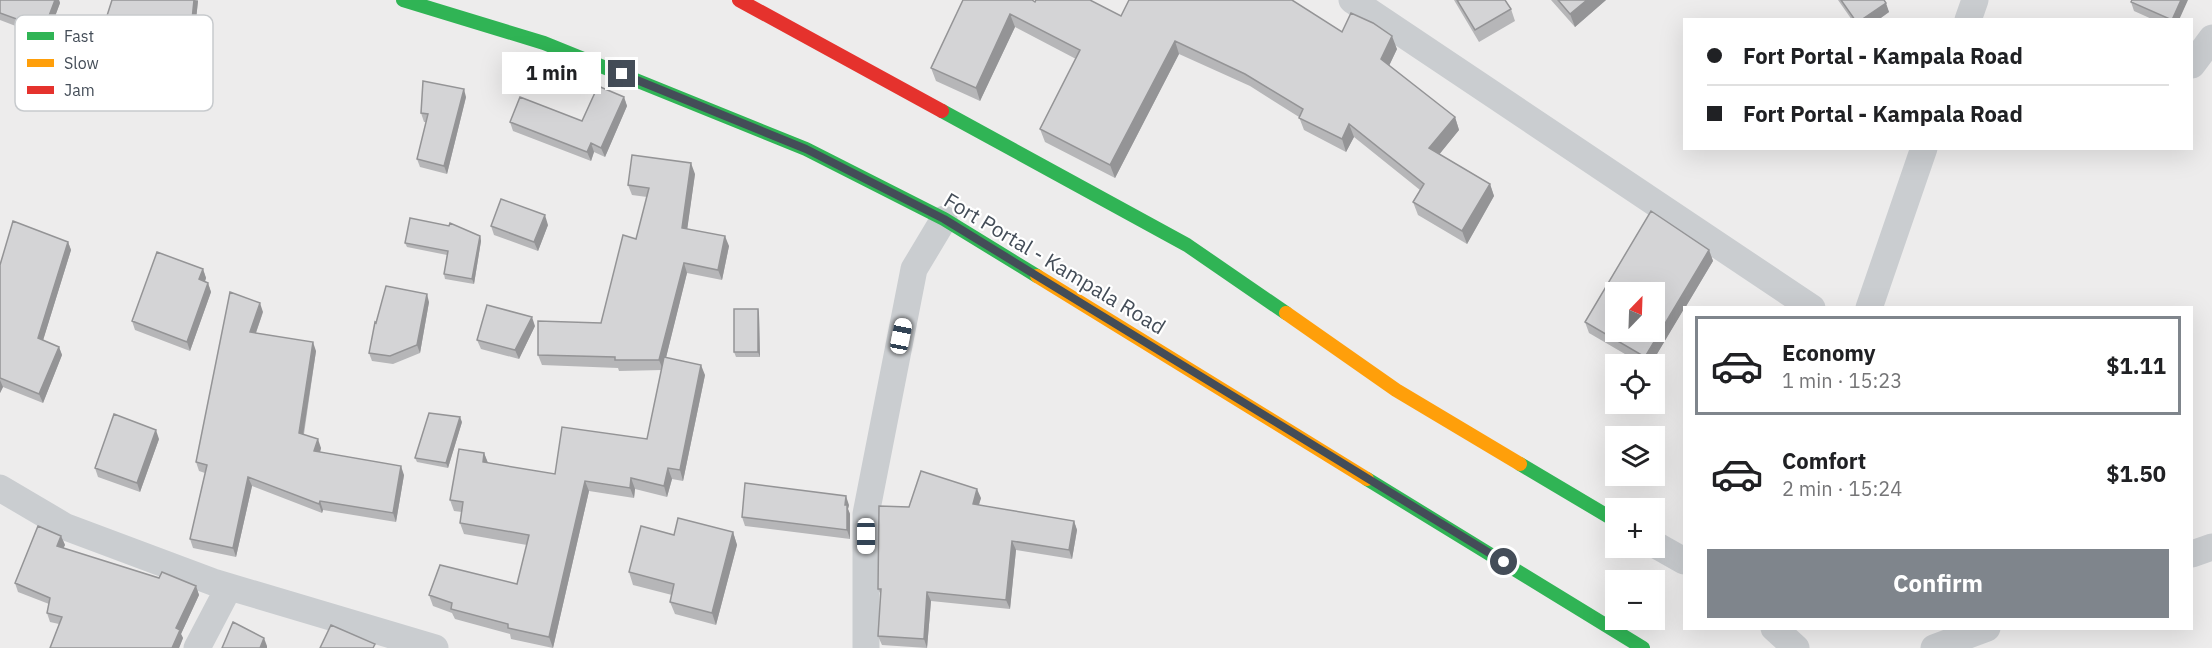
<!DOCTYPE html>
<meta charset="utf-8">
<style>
:root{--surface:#fff;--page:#f2f2f2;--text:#202124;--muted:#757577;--line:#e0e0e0;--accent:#7f858c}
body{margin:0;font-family:"IBM Plex Sans",sans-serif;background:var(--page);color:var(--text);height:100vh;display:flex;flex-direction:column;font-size:22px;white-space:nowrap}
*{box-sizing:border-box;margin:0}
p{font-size:20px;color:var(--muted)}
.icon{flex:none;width:33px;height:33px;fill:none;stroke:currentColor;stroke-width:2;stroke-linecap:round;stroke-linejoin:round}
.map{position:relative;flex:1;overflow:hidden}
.panel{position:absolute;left:1683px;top:306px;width:510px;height:324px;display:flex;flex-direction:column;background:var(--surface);border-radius:0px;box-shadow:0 6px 24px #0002}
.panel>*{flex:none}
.hud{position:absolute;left:1683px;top:18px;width:510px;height:132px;border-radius:0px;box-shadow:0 6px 24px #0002;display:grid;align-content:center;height:132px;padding:0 24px;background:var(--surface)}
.needle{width:39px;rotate:23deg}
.buttons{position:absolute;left:1605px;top:282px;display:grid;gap:12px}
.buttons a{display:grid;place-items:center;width:60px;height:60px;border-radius:0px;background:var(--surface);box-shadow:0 6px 24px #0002;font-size:30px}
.end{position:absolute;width:27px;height:27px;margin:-14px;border:8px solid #444d58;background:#fff;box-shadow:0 0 0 3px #fff}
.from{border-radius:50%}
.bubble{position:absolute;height:42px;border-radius:0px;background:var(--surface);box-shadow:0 6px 24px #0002;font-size:20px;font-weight:800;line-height:42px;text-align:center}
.car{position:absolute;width:18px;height:36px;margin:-18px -9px;border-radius:8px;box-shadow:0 0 4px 2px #0007;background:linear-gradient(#fff 24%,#345 0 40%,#fff 0 76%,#345 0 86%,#fff 0)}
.hud b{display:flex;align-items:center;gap:21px;height:57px;font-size:22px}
.hud b+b{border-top:2px solid var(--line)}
.hud i{width:15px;height:15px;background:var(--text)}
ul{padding:10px 0 0;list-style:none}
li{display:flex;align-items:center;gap:18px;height:99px;margin:0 12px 9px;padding:0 12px;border:3px solid transparent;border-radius:0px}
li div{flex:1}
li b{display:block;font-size:22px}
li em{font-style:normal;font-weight:800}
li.active{border-color:var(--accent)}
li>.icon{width:54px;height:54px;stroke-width:1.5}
.button{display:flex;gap:12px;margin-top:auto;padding:12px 24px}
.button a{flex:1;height:69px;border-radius:0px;background:var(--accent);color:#fff;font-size:24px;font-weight:800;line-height:69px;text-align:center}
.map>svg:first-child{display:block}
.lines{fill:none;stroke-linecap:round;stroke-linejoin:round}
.street{stroke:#cacdd0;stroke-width:27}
.fast{stroke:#30b455;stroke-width:14}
.slow{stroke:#ff9f0a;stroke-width:14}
.jam{stroke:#e5322d;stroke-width:14}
.wall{fill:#b6b6b8}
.shaded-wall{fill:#949496}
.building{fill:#d4d4d6;stroke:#949496;stroke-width:1.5;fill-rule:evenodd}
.route{stroke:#444d58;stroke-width:8}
.labels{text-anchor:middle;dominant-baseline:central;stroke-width:4.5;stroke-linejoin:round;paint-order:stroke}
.street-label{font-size:21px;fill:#444d58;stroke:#fff}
.key{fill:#fff;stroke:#c7cacd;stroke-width:1.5}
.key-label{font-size:16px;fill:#444d58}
</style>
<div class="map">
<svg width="2212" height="648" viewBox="0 0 2212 648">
<rect width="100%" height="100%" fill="#edecec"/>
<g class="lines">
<path class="street" d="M 1352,0 L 1812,308
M 1968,20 L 1975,0
M 2192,65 L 2212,38
M 1869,308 L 1924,148
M 0,488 L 66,527 L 213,582 L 435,648
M 1654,544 L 1684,561
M 2192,554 L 2212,547
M 1774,628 L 1796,648
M 197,648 L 229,587
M 866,648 L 866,514 L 914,269 L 944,219
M 1934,648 L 1987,628"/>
<path class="fast" d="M 403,0 L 544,43 L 806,149 L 944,219 L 1037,276
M 942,111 L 1187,245 L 1286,313
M 1520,464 L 1616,521
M 1367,479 L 1643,648"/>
<path class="slow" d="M 1037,276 L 1367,479
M 1286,313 L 1396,390 L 1520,464"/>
<path class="jam" d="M 739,0 L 942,111"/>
</g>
<path class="wall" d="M 0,0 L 59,0 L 60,3 L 47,38 L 0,20 Z
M 112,0 L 198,0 L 191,68 L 123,60 L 101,52 L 98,44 Z
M 963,0 L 1035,2 L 1121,16 L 1342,32 L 1397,49 L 1389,66 L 1455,117 L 1459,130 L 1439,154 L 1490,184 L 1494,196 L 1467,244 L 1418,215 L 1413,202 L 1420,190 L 1354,137 L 1346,152 L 1304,130 L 1299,117 L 1250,86 L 1179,54 L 1115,178 L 1045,142 L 1040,129 L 1076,59 L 1015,27 L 980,101 L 936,81 L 931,68 Z
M 1454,0 L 1505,0 L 1511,9 L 1515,21 L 1479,42 Z
M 1551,0 L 1606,0 L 1575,27 Z
M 1838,0 L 1884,0 L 1889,12 L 1878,20 L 1852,20 Z
M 2131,2 L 2179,20 L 2154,20 L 2134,11 Z
M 85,27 L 87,32 L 79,58 L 48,49 L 46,44 Z
M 466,97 L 447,174 L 420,167 L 417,159 L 426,122 L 424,122 L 421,113 Z
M 624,97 L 627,106 L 605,157 L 594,152 L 591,161 L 513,131 L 510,122 L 582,121 Z
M 695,174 L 687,229 L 729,246 L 722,280 L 687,273 L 666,357 L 705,375 L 683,481 L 672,479 L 667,497 L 635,489 L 634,498 L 589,491 L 553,648 L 511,639 L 510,634 L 455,619 L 452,613 L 433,606 L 429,595 L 517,584 L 527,545 L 464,534 L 460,523 L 462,512 L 454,511 L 450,500 L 484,453 L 488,463 L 555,474 L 647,439 L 662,370 L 619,371 L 618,368 L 542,365 L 538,355 L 601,323 L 636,239 L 647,197 L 632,195 L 628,185 Z
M 548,225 L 538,251 L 494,235 L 491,226 Z
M 480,236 L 481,241 L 474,284 L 445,279 L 444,274 L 447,255 L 407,247 L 405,243 Z
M 68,242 L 71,250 L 43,340 L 59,347 L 62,355 L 43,403 L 3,387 L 0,393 L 0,265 Z
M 1709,250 L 1713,261 L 1685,308 L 1684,308 L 1651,364 L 1642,364 L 1589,333 L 1585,322 Z
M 203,269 L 206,278 L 205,282 L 208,283 L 211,292 L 190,351 L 135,330 L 132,321 Z
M 429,302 L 420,353 L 393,364 L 372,361 L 369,353 L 376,323 Z
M 758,309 L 759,314 L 760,357 L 736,357 L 734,352 Z
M 263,312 L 256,333 L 316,351 L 304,434 L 321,448 L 320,452 L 404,475 L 396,522 L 323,510 L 322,513 L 252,486 L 236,557 L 193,548 L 190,539 L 205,473 L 199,471 L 196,462 Z
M 535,326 L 519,359 L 481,349 L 477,340 Z
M 462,422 L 448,468 L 417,462 L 415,458 Z
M 159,439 L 140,492 L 98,477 L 95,468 Z
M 981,498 L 979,505 L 1074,521 L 1077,530 L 1072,559 L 1016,550 L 1010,609 L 931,601 L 927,648 L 882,645 L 878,636 L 881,595 L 878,589 L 909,507 Z
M 849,505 L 848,509 L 850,514 L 850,539 L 745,526 L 742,517 Z
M 733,532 L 737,545 L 716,625 L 675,614 L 670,602 L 672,595 L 633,585 L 629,572 L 674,535 Z
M 61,536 L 65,545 L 63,548 L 159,578 L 196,586 L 199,595 L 181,634 L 183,638 L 179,648 L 50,648 L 59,624 L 50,622 L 47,613 L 49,604 L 18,592 L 15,583 Z"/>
<path class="shaded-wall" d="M 55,0 L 59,0 L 60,3 L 47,38 L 44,29 Z
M 194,0 L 198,1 L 191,68 L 188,59 Z
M 1587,0 L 1606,0 L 1575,27 L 1570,14 Z
M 2181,0 L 2188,0 L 2179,20 L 2172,20 Z
M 1886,3 L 1889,12 L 1878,20 L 1861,20 Z
M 1010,14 L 1015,27 L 980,101 L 976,88 Z
M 85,27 L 87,32 L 79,58 L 77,54 Z
M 1392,36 L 1397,49 L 1386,72 L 1381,59 Z
M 1175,41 L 1179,54 L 1115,178 L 1110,165 Z
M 464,89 L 466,97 L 447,174 L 444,166 Z
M 624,97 L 627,106 L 605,157 L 601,148 Z
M 1455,117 L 1459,130 L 1434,161 L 1429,148 Z
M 1349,124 L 1354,137 L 1346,152 L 1342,139 Z
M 591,143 L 594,152 L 591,161 L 587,152 Z
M 691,163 L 695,174 L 686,238 L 682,228 Z
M 1490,184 L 1494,196 L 1467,244 L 1462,231 Z
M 545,215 L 548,225 L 538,251 L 534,242 Z
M 480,236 L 481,241 L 474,284 L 472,279 Z
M 725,236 L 729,246 L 722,280 L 718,270 Z
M 68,242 L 71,250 L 41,347 L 38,338 Z
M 1709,250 L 1713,261 L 1685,308 L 1684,308 L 1684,309 L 1651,364 L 1647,364 L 1645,357 Z
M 684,263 L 687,273 L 663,370 L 659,360 Z
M 203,269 L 206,278 L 202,289 L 199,279 Z
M 208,283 L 211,292 L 190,351 L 187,342 Z
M 427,294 L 429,302 L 420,353 L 417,345 Z
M 260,303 L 263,312 L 253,341 L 250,332 Z
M 758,309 L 759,314 L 760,357 L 758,352 Z
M 532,317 L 535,326 L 519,359 L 515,350 Z
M 313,342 L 316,351 L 302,442 L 299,433 Z
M 59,347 L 62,355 L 43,403 L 39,394 Z
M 701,365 L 705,375 L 683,481 L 680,470 Z
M 0,380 L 3,387 L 0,393 Z
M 460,417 L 462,422 L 448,468 L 446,463 Z
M 156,430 L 159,439 L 140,492 L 137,483 Z
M 318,439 L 321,448 L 318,460 L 314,451 Z
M 484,453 L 488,463 L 483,462 Z
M 401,466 L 404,475 L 396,522 L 393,513 Z
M 668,468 L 672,479 L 667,497 L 664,486 Z
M 248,477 L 252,486 L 236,557 L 233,548 Z
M 631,478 L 635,489 L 634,498 L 630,488 Z
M 585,481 L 589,491 L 553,648 L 549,637 Z
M 977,489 L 981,498 L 976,513 L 973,504 Z
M 846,496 L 849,505 L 848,509 L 850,514 L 850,539 L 847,530 L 845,505 Z
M 320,501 L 323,510 L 322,513 L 319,504 Z
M 1074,521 L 1077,530 L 1072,559 L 1069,550 Z
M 733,532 L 737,545 L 716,625 L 712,613 Z
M 61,536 L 65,545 L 60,555 L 57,546 Z
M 1012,541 L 1016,550 L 1010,609 L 1006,600 Z
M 196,586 L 199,595 L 181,634 L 183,638 L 179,648 L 172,648 L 176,628 Z
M 927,592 L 931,601 L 927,648 L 924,639 Z
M 264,638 L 267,646 L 267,648 L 260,648 Z"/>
<path class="building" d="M 0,0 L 55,0 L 44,29 L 0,13 Z
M 112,0 L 194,0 L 188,59 L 120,52 L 98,44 Z
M 963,0 L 1032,0 L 1035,2 L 1036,0 L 1090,0 L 1121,16 L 1129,0 L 1292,0 L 1342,32 L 1351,13 L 1373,23 L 1392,36 L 1381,59 L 1455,117 L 1429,148 L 1490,184 L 1462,231 L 1413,202 L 1424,184 L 1349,124 L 1342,139 L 1299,118 L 1303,109 L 1245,74 L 1175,41 L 1110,165 L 1040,129 L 1080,50 L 1010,14 L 976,88 L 931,68 Z
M 1457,0 L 1505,0 L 1511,9 L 1475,30 Z
M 1558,0 L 1587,0 L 1570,14 Z
M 1841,0 L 1884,0 L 1886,3 L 1861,20 L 1855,20 Z
M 2132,0 L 2181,0 L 2172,20 L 2131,2 Z
M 423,81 L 464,89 L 444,166 L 417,159 L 428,114 L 421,113 Z
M 598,86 L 624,97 L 601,148 L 591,143 L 587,152 L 510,122 L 520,97 L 582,121 Z
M 632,155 L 691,163 L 682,228 L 725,236 L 718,270 L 684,263 L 659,360 L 615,360 L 615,357 L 538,355 L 538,321 L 601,323 L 623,235 L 636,239 L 649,188 L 628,185 Z
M 501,199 L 545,215 L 534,242 L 491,226 Z
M 1651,211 L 1709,250 L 1645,357 L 1585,322 ZM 1616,292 L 1654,292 L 1654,332 L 1616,332 Z
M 410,218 L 449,226 L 450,223 L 480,236 L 472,279 L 444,274 L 448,251 L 405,243 Z
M 13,221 L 68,242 L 38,338 L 59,347 L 39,394 L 0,378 L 0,265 Z
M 157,252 L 203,269 L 199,279 L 208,283 L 187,342 L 132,321 Z
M 386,286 L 427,294 L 417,345 L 390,356 L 369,353 L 375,322 L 376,323 Z
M 230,292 L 260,303 L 250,332 L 313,342 L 299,433 L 318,439 L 314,451 L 401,466 L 393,513 L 320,501 L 319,504 L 248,477 L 233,548 L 190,539 L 207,465 L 196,462 Z
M 487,305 L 532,317 L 515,350 L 477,340 Z
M 734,309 L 758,309 L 758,352 L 734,352 Z
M 664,357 L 701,365 L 680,470 L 668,468 L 664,486 L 631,478 L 630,488 L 585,481 L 549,637 L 508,628 L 508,624 L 451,609 L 452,603 L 429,595 L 440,565 L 517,584 L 529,535 L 460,523 L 463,502 L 450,500 L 459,449 L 484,453 L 483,462 L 555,474 L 562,427 L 647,439 Z
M 429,413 L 460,417 L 446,463 L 415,458 Z
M 114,414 L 156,430 L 137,483 L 95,468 Z
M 921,471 L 977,489 L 973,504 L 1074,521 L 1069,550 L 1012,541 L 1006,600 L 927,592 L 924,639 L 878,636 L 881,589 L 878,589 L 879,506 L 909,507 Z
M 745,483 L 846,496 L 845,505 L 847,505 L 847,530 L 742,517 Z
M 678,518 L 733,532 L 712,613 L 670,602 L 674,584 L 629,572 L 641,526 L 674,535 Z
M 38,526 L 61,536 L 57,546 L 159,578 L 162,572 L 196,586 L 176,628 L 180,630 L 172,648 L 50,648 L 62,617 L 47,613 L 50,598 L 15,583 Z
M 233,622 L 264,638 L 260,648 L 222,648 Z
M 331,625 L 375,644 L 373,648 L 320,648 Z"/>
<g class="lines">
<path class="route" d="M 622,74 L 806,149 L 944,219 L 1504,562"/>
</g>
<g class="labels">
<g class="street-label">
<text transform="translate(1055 263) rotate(31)">Fort Portal - Kampala Road</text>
</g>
</g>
<rect x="15" y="15" width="198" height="96" rx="9" class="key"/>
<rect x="27" y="32" width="27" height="8" fill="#30b455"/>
<rect x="27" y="59" width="27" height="8" fill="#ff9f0a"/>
<rect x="27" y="86" width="27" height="8" fill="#e5322d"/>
<g class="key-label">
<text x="64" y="42">Fast</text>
<text x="64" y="69">Slow</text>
<text x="64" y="96">Jam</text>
</g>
</svg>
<div class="buttons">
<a><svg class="needle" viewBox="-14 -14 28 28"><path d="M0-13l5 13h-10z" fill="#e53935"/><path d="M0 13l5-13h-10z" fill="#757577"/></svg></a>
<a><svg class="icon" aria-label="locate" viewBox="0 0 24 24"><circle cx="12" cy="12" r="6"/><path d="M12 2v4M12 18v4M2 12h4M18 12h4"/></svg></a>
<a><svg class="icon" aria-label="layers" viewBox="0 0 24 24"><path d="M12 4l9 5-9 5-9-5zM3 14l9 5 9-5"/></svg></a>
<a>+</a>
<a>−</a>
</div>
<i class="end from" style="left:1504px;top:562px"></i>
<i class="end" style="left:622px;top:74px"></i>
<div class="bubble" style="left:502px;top:52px;width:99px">1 min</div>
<i class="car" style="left:901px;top:336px;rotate:11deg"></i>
<i class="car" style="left:866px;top:536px;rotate:180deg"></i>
<div class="hud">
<b><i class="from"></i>Fort Portal - Kampala Road</b>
<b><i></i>Fort Portal - Kampala Road</b>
</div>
<section class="panel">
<ul>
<li class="active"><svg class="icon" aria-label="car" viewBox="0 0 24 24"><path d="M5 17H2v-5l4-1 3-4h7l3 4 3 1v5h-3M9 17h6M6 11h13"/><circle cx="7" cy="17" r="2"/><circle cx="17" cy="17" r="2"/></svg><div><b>Economy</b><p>1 min · 15:23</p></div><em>$1.11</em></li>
<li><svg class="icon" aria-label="car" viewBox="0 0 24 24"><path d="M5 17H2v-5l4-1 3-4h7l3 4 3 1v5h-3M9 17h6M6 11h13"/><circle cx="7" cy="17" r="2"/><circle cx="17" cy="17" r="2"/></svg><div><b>Comfort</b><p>2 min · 15:24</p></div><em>$1.50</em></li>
</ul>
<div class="button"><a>Confirm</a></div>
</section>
</div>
